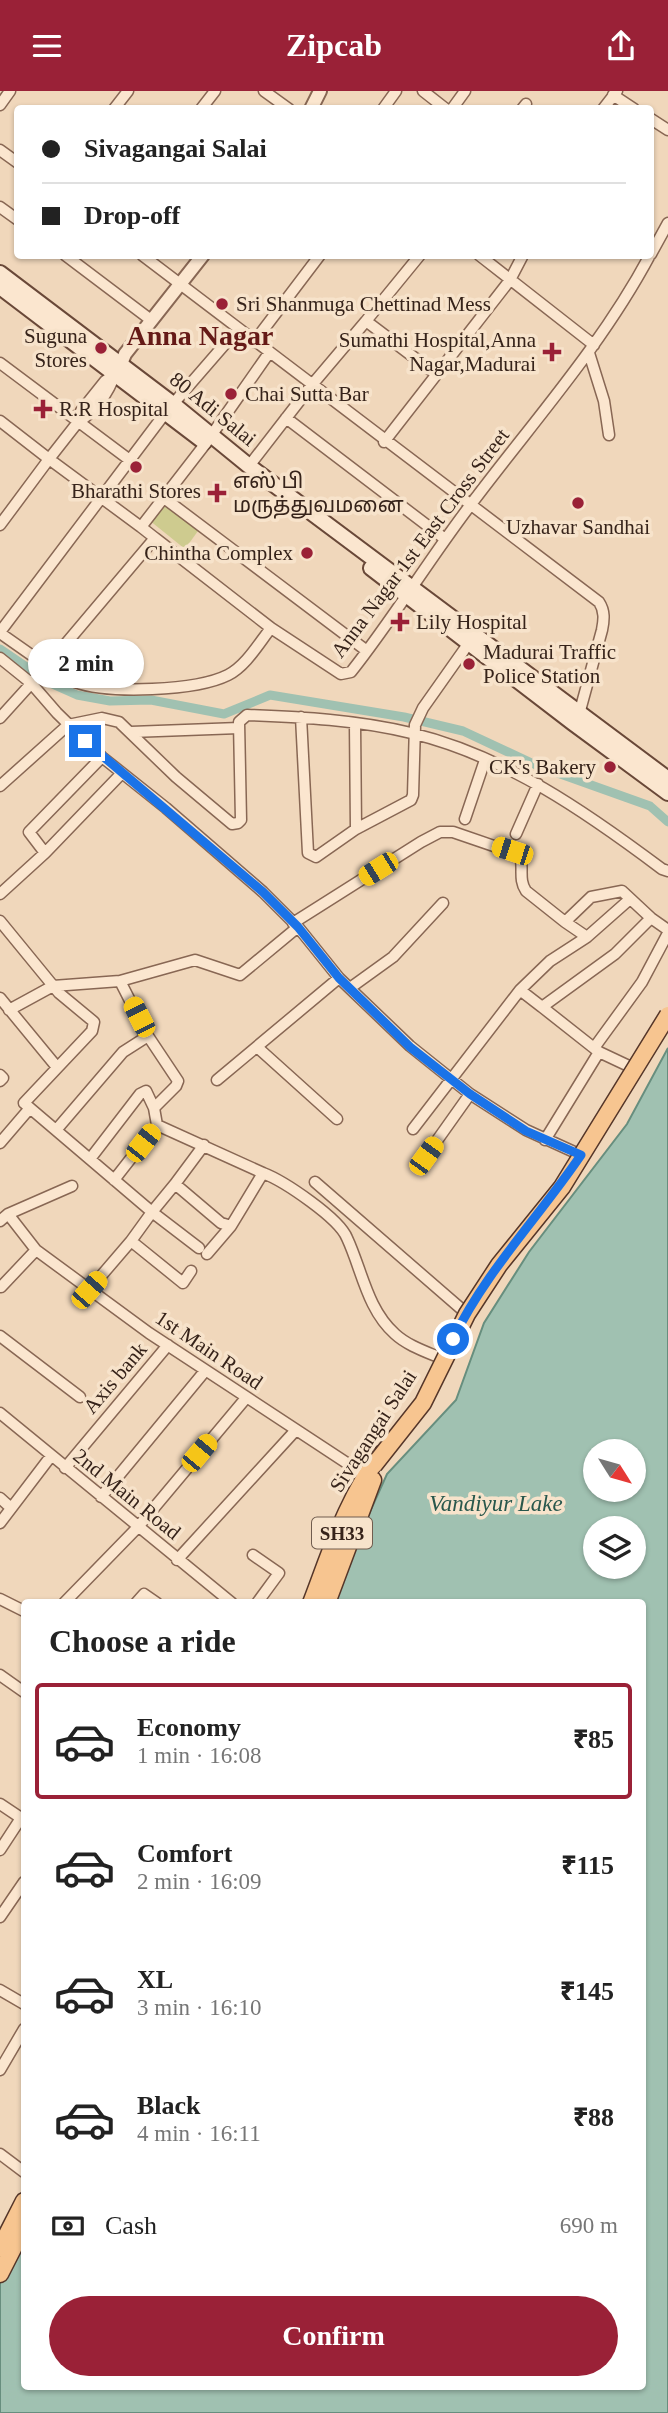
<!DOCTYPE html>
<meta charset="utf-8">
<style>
:root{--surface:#fff;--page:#f6f6f6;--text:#222;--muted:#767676;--line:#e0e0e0;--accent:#9a2137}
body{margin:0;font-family:"Times New Roman","Noto Sans Tamil",serif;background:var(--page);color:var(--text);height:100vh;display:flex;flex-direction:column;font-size:26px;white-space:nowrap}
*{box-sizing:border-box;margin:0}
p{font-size:23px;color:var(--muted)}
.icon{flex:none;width:38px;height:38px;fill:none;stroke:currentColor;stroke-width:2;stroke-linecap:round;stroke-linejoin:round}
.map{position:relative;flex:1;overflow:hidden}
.sheet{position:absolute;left:21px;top:1508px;width:625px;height:791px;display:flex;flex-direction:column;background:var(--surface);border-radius:7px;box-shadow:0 2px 5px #0004}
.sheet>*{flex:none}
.hud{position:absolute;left:14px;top:14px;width:640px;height:154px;border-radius:7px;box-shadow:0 2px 5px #0004;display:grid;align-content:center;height:154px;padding:0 28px;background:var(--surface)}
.needle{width:46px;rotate:127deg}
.fabs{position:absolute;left:583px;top:1348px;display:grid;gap:14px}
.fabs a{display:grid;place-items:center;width:63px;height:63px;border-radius:50%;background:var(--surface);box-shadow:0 2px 5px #0004;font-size:35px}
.end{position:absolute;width:32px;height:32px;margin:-16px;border:9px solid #1a73e8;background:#fff;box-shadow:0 0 0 4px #fff}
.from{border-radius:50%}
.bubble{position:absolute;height:49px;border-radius:24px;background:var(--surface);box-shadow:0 2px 5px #0004;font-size:23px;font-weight:800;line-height:49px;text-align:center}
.car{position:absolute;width:21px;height:42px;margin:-21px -10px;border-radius:9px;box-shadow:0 0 5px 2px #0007;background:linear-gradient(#f5c518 24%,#345 0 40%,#f5c518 0 76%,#345 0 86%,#f5c518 0)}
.hud b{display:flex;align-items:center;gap:24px;height:66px;font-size:26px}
.hud b+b{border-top:2px solid var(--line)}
.hud i{width:18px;height:18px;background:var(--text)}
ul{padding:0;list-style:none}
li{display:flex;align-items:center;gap:21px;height:116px;margin:0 14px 10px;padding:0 14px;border:4px solid transparent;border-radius:7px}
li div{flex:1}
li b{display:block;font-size:26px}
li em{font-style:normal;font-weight:800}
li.selected{border-color:var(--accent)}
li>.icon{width:63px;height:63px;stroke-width:1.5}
h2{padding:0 28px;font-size:32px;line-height:84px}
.pay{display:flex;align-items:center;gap:18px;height:77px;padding:0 28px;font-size:26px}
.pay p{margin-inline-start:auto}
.cta{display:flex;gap:14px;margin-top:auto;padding:14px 28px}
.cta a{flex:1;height:80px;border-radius:42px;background:var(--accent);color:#fff;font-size:28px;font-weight:800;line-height:80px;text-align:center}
header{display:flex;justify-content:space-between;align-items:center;height:91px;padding:0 28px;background:var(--accent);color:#fff;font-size:32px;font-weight:800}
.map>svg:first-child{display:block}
.green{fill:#cecb8f}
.water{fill:#a0c1b1;stroke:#678e7e;stroke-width:2;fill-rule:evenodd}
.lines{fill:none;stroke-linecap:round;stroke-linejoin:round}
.canal{stroke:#a0c1b1;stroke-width:9}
.minor-casing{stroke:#886754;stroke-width:13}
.tertiary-casing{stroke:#886754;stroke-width:16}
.secondary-casing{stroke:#694838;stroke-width:18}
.primary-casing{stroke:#553629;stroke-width:19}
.minor{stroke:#fbe6cf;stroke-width:10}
.tertiary{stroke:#fbe6cf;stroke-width:12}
.secondary{stroke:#fbe6cf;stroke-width:14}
.primary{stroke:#f7c590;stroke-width:16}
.primary-bridge-casing{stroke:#553629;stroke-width:19;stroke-linecap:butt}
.primary-bridge{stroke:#f7c590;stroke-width:16}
.route{stroke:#1a73e8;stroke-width:9}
.poi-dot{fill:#9a2137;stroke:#f7e3cb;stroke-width:2.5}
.labels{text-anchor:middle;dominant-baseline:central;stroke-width:7;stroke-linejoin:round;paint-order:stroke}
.shield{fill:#f7e3cb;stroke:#705d4f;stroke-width:2}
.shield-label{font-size:19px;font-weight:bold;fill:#36231a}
.poi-label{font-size:21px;fill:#36231a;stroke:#f7e3cb;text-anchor:start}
.street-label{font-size:21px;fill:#36231a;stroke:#f7e3cb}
.water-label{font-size:23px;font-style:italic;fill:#28574c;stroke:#f7e3cb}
.district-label{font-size:28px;font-weight:bold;fill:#651a17;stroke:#f7e3cb}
</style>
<header><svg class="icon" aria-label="menu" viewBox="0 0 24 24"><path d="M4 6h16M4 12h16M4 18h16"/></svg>Zipcab<svg class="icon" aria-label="share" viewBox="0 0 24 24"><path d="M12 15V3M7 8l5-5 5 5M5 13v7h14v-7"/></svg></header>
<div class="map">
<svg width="668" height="2322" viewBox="0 0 668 2322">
<rect width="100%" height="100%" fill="#f0d7bb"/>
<path class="green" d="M 168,406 L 203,433 L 185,458 L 149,429 Z"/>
<path class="water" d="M 668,957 L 668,2322 L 0,2322 L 0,2192 L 24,2147 L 24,2296 L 642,2296 L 642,1512 L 335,1512 L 355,1454 L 387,1383 L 456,1309 L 484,1232 L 529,1161 L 627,1033 ZM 595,1360 L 634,1360 L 634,1398 L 595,1398 ZM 595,1437 L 634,1437 L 634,1475 L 595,1475 Z"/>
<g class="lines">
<path class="canal" d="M 0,558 L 50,592 L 77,604 L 110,610 L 151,609 L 224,623 L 270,604 L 404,626 L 463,640 L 538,675 L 650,715 L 668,731"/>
<defs>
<path id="minor" d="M 264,0 L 289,18
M 423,0 L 446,18
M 613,4 L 634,18
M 0,14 L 10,0
M 114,18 L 128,0
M 201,18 L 215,0
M 383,18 L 396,0
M 452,18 L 465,0
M 522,18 L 526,13
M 603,18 L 617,0
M 651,28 L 668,39
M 0,59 L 18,72
M 0,116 L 18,129
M 651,163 L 668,132
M 65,164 L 151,229
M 142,164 L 599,511 C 605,520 604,529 602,539 L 578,627
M 420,164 L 366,230 L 436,283
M 479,164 L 594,254
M 254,251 L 320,164
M 589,262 L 604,310 L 609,344
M 0,272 L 131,370
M 286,327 L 445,448
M 0,330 L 49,368 L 78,331 L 81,320 L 105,290 L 115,283 C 109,301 95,321 78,331
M 384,351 L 510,189 L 523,164
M 249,375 L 311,295 L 366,230
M 164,407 L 367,560
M 0,434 L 49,368 L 141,436
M 155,447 L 271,537
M 0,541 L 166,321 L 238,238
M 0,542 L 47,575 L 155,447 L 141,436 L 206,352 L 269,262
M 0,567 L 31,592 L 57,622 L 102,666 L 166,717 L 263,801 L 298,836 L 339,887 L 410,955 L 470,1003 L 526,1039 L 583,1065
M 301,626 L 308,762 L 316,766 L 356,738 L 411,709 L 413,704 L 415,634 L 423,617 L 471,549
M 0,627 L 47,575 C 56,580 65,588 75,591 C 109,603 196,600 228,584 C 246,575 259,552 271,537 L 341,583 L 351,581 C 393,528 428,470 469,416 C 531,333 601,256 650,164
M 355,633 L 356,738
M 68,634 L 102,627 L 119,631 L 176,686 L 232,733 L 238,732 L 241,729 L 239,631 L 247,624 C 302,626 358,629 411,642 C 506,665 586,721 662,778 L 668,780
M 131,641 L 239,637
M 0,695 L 68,634
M 465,728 L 485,669
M 516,743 L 538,693
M 45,762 L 122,682
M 0,803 L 45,762 L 29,741 L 102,666
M 0,830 L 59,902 L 94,931 L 92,940 L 24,1012 L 152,1121 L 175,1093 L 221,1132 L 231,1135 L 263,1082 C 284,1090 339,1127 347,1147 C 362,1179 367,1218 395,1243 C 408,1255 427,1261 443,1268
M 293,832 L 421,751 L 440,741 L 453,741 L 520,764 C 524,777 518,788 526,800 L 565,831 L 591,806 L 622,800 L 651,827 L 668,839
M 587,846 L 630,808
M 350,897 L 393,866 L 443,812
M 520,899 L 550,870 L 587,846 L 565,831
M 0,907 L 56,975
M 9,919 L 53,895 L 120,890
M 148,945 L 178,990 L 176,995 L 154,1017
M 257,956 L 337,1028
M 594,957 L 642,891 L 668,842
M 633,977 L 599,961 L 542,916 L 615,863 L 651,827
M 0,984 L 3,987 L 0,990
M 217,989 L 339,887
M 157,1034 L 263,1082
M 57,1038 L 123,961 L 148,945 L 120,890 L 195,869 L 240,884 L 298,836
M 413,1038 L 520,899 L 542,916
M 545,1049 L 599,961
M 0,1052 L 30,1017
M 426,1065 L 470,1003
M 90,1068 L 140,1003 L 146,1000 L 154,1017 L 157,1034 L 114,1089
M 315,1091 L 466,1222
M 175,1093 L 204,1054
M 0,1130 L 8,1123 L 72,1095
M 36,1159 L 149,1242 L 365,1384
M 207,1163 L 231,1135
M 191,1180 L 183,1192 L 131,1150 L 152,1121 L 199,1157
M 1,1196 L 36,1159 L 8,1123
M 89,1199 L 131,1150
M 0,1245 L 80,1306
M 0,1322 L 232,1512
M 65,1377 L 168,1254
M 101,1406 L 205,1280
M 0,1407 L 11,1417
M 0,1432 L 51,1365
M 253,1464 L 279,1482 L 257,1512
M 177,1469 L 295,1340
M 0,1508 L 24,1520
M 64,1512 L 138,1436 L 246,1307
M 136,1512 L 144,1503 L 157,1512
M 0,1584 L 24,1601
M 0,1713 L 24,1729
M 0,1759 L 21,1727
M 0,1826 L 24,1791
M 0,1899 L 24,1913
M 0,1979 L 24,1938
M 0,2063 L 24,2081"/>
<path id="tertiary" d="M 311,18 L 320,0
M 121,273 L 125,263 L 203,164"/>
<path id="secondary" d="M 0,182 L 173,313 L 249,375 L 668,688
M 0,196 L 204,351
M 371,477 L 573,632 L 668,702"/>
<path id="primary" d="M 311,1512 C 331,1460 347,1407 381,1363
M 327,1512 L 373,1389
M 0,2157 L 24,2110
M 0,2183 L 24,2136"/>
</defs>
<use href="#minor" class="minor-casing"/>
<use href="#tertiary" class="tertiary-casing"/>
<use href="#secondary" class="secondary-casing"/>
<use href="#primary" class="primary-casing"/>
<use href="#minor" class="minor"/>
<use href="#tertiary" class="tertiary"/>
<use href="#secondary" class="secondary"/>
<use href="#primary" class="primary"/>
<defs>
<path id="primary-bridge" d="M 374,1374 L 423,1312 L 467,1223 L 499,1174 L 562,1096 L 668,924"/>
</defs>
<use href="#primary-bridge" class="primary-bridge-casing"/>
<use href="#primary-bridge" class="primary-bridge"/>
</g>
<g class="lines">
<path class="route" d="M 85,650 L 263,801 L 298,836 L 339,887 L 410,956 L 470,1003 L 526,1040 L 581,1064 C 539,1126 486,1180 453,1248"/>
</g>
<g class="poi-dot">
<circle cx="222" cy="213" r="7"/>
<circle cx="101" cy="257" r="7"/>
<path d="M548.5 250.5h7v7h7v7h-7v7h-7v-7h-7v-7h7z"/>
<circle cx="231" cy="303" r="7"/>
<path d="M39.5 307.5h7v7h7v7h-7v7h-7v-7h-7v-7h7z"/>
<circle cx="136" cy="376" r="7"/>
<path d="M213.5 391.5h7v7h7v7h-7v7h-7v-7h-7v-7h7z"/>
<circle cx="578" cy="412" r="7"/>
<circle cx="307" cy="462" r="7"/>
<path d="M396.5 520.5h7v7h7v7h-7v7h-7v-7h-7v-7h7z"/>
<circle cx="469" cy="573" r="7"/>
<circle cx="610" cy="676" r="7"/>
</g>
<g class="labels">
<rect class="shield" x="312" y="1426.5" width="60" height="31" rx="5"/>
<g class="shield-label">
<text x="342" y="1442">SH33</text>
</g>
<g class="poi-label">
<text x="236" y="213">Sri Shanmuga Chettinad Mess</text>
<text x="87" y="245" text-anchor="end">Suguna<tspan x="87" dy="24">Stores</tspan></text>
<text x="536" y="249" text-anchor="end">Sumathi Hospital,Anna<tspan x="536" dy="24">Nagar,Madurai</tspan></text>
<text x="245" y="303">Chai Sutta Bar</text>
<text x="59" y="318">R.R Hospital</text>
<text x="233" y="390">எஸ் பி<tspan x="233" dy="24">மருத்துவமனை</tspan></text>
<text x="136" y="400" text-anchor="middle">Bharathi Stores</text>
<text x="578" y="436" text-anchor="middle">Uzhavar Sandhai</text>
<text x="293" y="462" text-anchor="end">Chintha Complex</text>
<text x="416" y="531">Lily Hospital</text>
<text x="483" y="561">Madurai Traffic<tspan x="483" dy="24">Police Station</tspan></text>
<text x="596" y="676" text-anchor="end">CK's Bakery</text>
</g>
<g class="street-label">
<text transform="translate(213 318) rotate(39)">80 Adi Salai</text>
<text transform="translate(420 452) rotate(-53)">Anna Nagar 1st East Cross Street</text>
<text transform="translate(209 1259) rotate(34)">1st Main Road</text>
<text transform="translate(115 1287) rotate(-50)">Axis bank</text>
<text transform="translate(373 1340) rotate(-57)">Sivagangai Salai</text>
<text transform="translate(127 1403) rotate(39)">2nd Main Road</text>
</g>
<g class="water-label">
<text x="496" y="1412">Vandiyur Lake</text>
</g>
<g class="district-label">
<text x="200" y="244">Anna Nagar</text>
</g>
</g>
</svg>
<div class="fabs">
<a><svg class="needle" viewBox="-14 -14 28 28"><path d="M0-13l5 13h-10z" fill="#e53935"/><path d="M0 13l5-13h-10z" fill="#767676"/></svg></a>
<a><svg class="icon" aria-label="layers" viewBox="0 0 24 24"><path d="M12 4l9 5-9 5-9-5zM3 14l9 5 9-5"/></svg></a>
</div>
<i class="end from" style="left:453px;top:1248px"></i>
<i class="end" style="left:85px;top:650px"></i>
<div class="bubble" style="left:28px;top:548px;width:116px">2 min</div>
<i class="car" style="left:512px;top:760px;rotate:288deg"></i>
<i class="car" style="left:378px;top:778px;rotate:238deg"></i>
<i class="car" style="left:139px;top:926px;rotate:333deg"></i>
<i class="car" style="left:143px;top:1052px;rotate:38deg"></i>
<i class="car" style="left:426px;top:1065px;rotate:36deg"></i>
<i class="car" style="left:89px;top:1199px;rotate:41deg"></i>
<i class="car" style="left:199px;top:1362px;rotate:40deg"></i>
<div class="hud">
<b><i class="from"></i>Sivagangai Salai</b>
<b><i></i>Drop-off</b>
</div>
<section class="sheet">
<h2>Choose a ride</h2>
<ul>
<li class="selected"><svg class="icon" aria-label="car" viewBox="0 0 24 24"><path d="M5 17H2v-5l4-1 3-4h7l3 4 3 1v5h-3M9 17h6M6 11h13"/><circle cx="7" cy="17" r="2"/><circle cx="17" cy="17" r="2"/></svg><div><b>Economy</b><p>1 min · 16:08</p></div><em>₹85</em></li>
<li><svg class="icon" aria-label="car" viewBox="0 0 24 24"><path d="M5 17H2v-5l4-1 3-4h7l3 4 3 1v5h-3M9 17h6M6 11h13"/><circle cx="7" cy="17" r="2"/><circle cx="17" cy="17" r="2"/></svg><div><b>Comfort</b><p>2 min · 16:09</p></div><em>₹115</em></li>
<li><svg class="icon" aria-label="car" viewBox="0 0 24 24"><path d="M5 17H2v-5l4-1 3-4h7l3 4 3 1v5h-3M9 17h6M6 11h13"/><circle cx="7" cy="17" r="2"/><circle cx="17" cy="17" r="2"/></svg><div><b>XL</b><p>3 min · 16:10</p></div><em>₹145</em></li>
<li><svg class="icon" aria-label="car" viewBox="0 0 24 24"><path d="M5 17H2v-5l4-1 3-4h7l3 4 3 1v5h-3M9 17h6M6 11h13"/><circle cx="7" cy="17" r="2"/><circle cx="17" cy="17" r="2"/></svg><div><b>Black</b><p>4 min · 16:11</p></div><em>₹88</em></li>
</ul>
<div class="pay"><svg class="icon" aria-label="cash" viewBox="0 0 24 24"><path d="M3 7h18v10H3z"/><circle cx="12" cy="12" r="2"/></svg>Cash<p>690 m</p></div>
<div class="cta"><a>Confirm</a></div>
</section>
</div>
